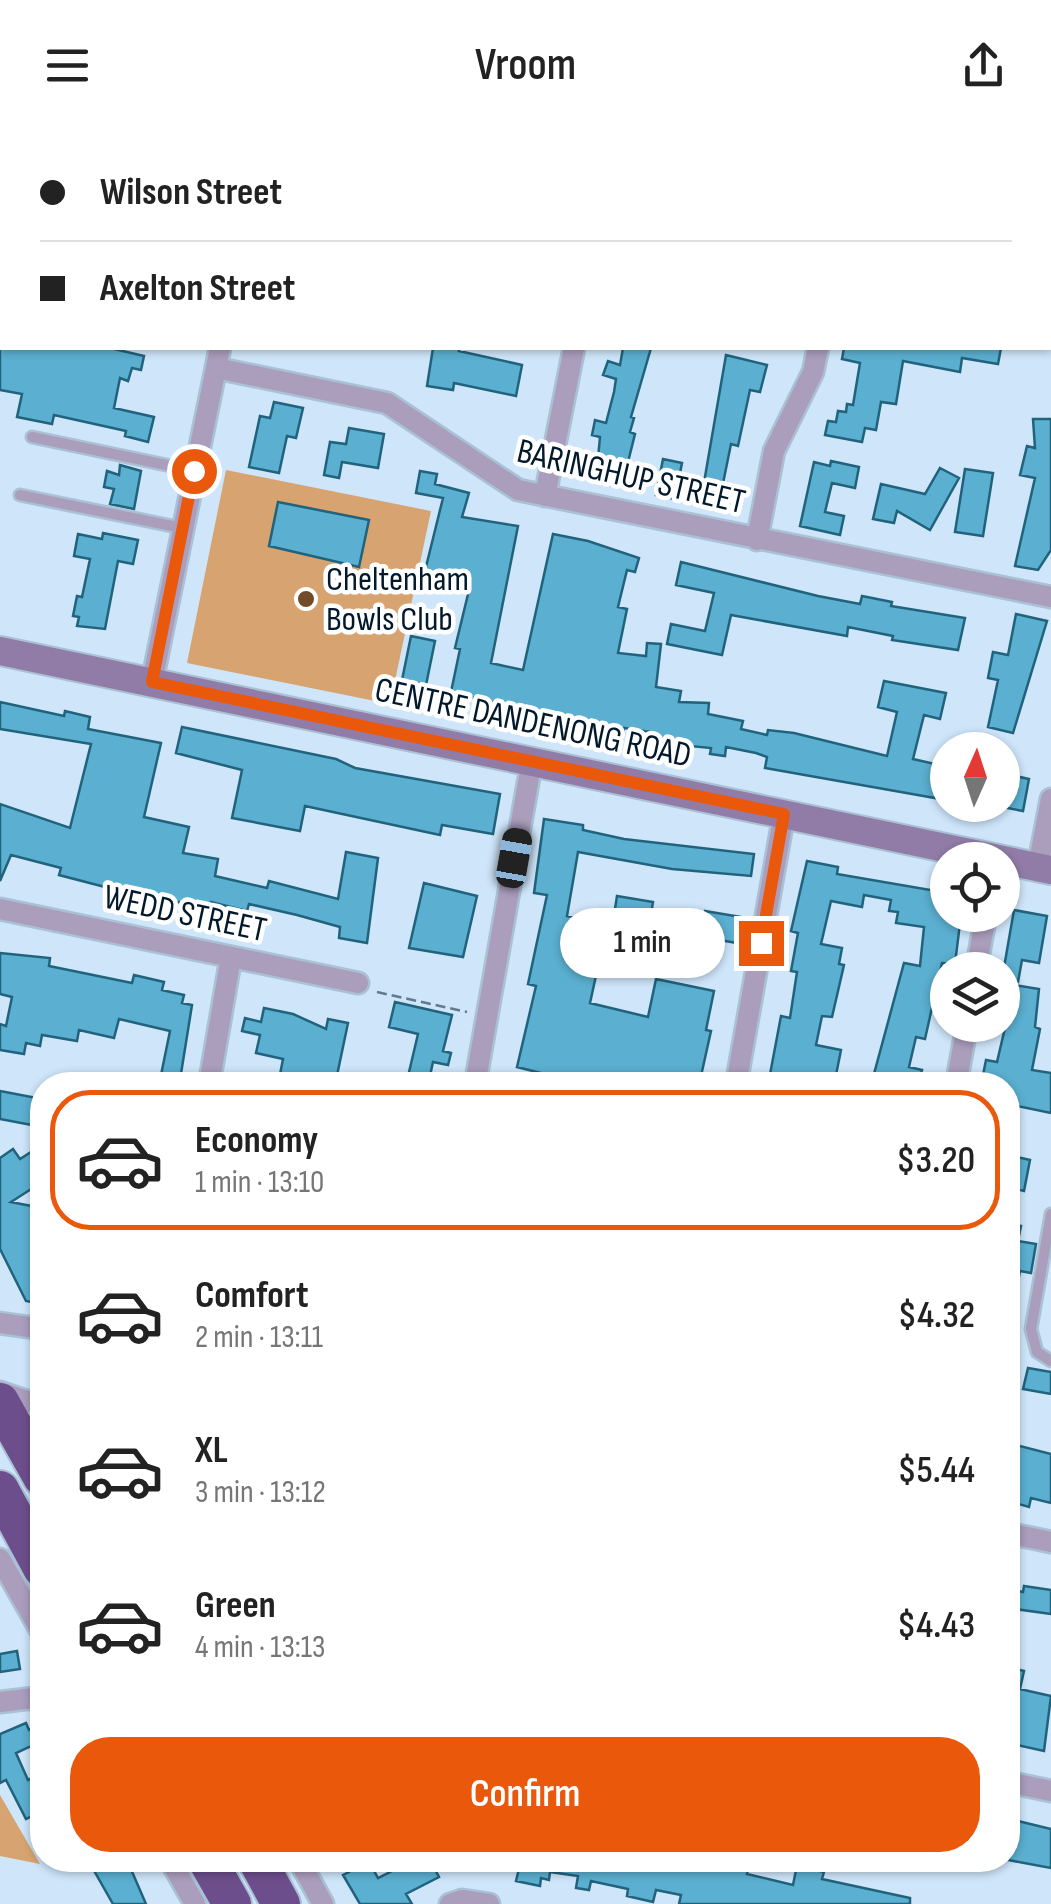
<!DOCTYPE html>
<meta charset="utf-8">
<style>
:root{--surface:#fff;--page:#f2f2f2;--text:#222;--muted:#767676;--line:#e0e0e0;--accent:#ea580c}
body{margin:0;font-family:"Sofia Sans Condensed",sans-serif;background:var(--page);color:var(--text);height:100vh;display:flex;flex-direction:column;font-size:38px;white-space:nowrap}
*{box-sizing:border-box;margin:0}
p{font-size:32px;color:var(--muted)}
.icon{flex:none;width:55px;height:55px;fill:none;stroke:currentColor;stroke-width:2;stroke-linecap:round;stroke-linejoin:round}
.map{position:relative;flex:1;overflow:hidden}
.side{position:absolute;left:30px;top:942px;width:990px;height:800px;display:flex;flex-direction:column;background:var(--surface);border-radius:40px;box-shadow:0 2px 8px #0004}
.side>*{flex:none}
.banner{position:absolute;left:0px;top:0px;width:1052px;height:220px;box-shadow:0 2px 8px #0004;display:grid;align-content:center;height:220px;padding:0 40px;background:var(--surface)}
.needle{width:65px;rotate:3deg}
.tools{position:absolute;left:930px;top:602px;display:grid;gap:20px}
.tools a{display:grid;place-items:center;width:90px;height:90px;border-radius:50%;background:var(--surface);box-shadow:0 2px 8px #0004;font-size:50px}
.end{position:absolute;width:45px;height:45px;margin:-22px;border:12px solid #ea580c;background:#fff;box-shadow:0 0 0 5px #fff}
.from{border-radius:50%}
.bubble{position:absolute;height:70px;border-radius:35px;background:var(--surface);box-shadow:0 2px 8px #0004;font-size:32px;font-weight:600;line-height:70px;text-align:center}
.car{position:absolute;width:30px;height:60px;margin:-30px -15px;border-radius:12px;box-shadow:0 0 8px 2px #0007;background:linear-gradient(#222 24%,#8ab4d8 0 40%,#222 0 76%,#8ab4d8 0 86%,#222 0)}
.banner b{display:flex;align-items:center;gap:35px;height:95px;font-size:38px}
.banner b+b{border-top:2px solid var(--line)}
.banner i{width:25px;height:25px;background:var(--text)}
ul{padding:18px 0 0;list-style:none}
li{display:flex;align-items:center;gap:30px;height:140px;margin:0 20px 15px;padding:0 20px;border:5px solid transparent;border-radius:40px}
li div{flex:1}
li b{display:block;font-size:38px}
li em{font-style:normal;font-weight:600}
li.on{border-color:var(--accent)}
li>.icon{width:90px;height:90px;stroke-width:1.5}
.button{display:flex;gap:20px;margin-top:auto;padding:20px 40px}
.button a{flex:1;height:115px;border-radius:40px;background:var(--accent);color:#fff;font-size:40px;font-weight:600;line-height:115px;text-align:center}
header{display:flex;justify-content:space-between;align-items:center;height:130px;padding:0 40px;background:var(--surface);font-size:45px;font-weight:600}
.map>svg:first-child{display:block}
.green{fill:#d7a471}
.building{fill:#5bafd0;stroke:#21637c;stroke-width:2.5}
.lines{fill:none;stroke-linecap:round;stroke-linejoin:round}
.lane-casing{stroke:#a9c0d5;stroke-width:15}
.street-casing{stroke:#a9c0d5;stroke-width:25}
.secondary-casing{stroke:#a9c0d5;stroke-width:32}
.highway-casing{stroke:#a9c0d5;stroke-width:42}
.path{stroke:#63798d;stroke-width:2.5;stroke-dasharray:10 5;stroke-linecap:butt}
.lane{stroke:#ab9dbc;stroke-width:10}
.street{stroke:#ab9dbc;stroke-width:20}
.secondary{stroke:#917ca8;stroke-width:28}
.highway{stroke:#6d4e8c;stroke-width:38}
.route{stroke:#ea580c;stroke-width:12}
.poi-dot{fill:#714d27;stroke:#fff;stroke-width:4}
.labels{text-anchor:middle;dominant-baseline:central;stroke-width:9;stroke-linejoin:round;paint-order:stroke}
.street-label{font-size:35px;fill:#02182b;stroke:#fff}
.poi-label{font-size:35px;fill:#02182b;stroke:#fff;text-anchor:start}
</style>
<header><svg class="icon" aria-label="menu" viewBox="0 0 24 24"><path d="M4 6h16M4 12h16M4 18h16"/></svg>Vroom<svg class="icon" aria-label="share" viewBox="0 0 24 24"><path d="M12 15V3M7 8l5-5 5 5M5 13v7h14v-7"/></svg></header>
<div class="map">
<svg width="1051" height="1774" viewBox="0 0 1051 1774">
<rect width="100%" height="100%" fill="#cee5fa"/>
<path class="green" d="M 226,340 L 431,381 L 390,574 L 187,533 Z
M 0,1665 L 40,1734 L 0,1726 Z"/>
<path class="building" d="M 0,218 L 110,218 L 144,226 L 141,240 L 132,238 L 128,251 L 120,248 L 114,278 L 154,287 L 148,312 L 125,306 L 126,301 L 54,285 L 52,294 L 17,287 L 22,264 L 0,260 Z
M 433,218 L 460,218 L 459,221 L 522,235 L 516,266 L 454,253 L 453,260 L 427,256 Z
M 623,218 L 651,218 L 631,287 L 634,288 L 630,302 L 635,304 L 622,356 L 596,349 L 600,307 L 592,305 L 595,290 L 606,293 L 614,262 L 616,249 L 603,245 L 608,231 L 620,235 Z
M 844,218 L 1001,218 L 998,234 L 962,228 L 960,242 L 903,231 L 896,274 L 881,272 L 876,300 L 865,298 L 862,312 L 825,305 L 828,291 L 836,292 L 838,281 L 846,282 L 847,274 L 853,275 L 860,233 L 842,229 Z
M 726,225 L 767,235 L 760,262 L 750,260 L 738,316 L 731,314 L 719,373 L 701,370 Z
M 274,272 L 303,278 L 296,308 L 287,306 L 279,343 L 249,337 L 260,286 L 270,288 Z
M 1033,289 L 1051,289 L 1051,420 L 1038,440 L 1015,436 L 1035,348 L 1020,345 L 1027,316 L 1035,318 Z
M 349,298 L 384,304 L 378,338 L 342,332 L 339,348 L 324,345 L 330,312 L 346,314 Z
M 663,329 L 682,333 L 675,369 L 656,365 Z
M 831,331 L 859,337 L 855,358 L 832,353 L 825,382 L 844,386 L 840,405 L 800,396 L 814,332 L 830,336 Z
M 120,335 L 141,341 L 134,379 L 110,374 L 114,359 L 104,357 L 107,341 L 119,345 Z
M 940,338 L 959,348 L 930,400 L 897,381 L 894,393 L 873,389 L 881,354 L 925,364 Z
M 965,339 L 993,343 L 983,406 L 955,402 Z
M 420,341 L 437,344 L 435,354 L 469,363 L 462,387 L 518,396 L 491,533 L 523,540 L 553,404 L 588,411 L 639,428 L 635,442 L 627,440 L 618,477 L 627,479 L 618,523 L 646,526 L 647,513 L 661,514 L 656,557 L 681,561 L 679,572 L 709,573 L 708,584 L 743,591 L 741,599 L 767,605 L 768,600 L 794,603 L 887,626 L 897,582 L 878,577 L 884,551 L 946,563 L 940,589 L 924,585 L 913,629 L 948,637 L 946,670 L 765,638 L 767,627 L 756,623 L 726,617 L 725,626 L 710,624 L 711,618 L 649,612 L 651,602 L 624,598 L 622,610 L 605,607 L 606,600 L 451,562 L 460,519 L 455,518 L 469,460 L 422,453 L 443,368 L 416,363 Z
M 278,372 L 369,390 L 359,437 L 269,416 Z
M 103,403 L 138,410 L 133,434 L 118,431 L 105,499 L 77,496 L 79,487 L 73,486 L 77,466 L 82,467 L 90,429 L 74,426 L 78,404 L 102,409 Z
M 681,432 L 818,466 L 860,474 L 862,466 L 892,472 L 891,476 L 965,488 L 958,520 L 892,510 L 893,506 L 848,497 L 847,506 L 731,485 L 722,525 L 667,514 L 671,494 L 705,501 L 714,463 L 676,455 Z
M 1016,484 L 1047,491 L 1013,603 L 988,597 L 998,550 L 988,548 L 993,522 L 1008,525 Z
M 411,506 L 435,511 L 426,555 L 402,550 Z
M 0,572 L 64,586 L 65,581 L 90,587 L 88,599 L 161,613 L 144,687 L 189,697 L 183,723 L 218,729 L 215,746 L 267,758 L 269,751 L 338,769 L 346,722 L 378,728 L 367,813 L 339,808 L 340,797 L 297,785 L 249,774 L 247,781 L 211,772 L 210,778 L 128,763 L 59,745 L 61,738 L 11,725 L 0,751 L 0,674 L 70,698 L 91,614 L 0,599 Z
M 182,597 L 336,629 L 355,638 L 500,664 L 493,704 L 442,695 L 440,705 L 305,676 L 300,701 L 232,688 L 242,640 L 176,623 Z
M 1002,643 L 1029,649 L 1023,681 L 1002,677 Z
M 544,689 L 583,695 L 583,700 L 624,709 L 754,724 L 751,746 L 672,739 L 578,722 L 567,786 L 617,798 L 608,834 L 599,832 L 590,873 L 648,887 L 656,849 L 714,861 L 706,900 L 711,901 L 699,955 L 588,955 L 517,937 L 536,856 L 528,854 L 547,765 L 534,763 Z
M 807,731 L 838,737 L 837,744 L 948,763 L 948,785 L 961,785 L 955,834 L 942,833 L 925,909 L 916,907 L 909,937 L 922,940 L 918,955 L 871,955 L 904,833 L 920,836 L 924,797 L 896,793 L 898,782 L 889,781 L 891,770 L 864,765 L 862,777 L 831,771 L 821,814 L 842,818 L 839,834 L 844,835 L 832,887 L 822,886 L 816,915 L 841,920 L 834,955 L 768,955 L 781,886 L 790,888 L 797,842 L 791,841 L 798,803 L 791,801 Z
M 424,753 L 477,766 L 463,827 L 409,818 Z
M 617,766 L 653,772 L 649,797 L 613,792 Z
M 1014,780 L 1047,786 L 1039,833 L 1022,830 L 1018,852 L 1002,849 Z
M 705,781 L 741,787 L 737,813 L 701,807 Z
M 0,823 L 50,828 L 49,836 L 132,853 L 134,845 L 164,852 L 162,860 L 184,865 L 182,873 L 192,875 L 180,950 L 161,945 L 170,901 L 119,889 L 114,908 L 79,900 L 77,911 L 42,905 L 40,916 L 26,913 L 24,924 L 0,920 L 0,894 L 6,896 L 12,867 L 0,864 Z
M 1015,855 L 1039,859 L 1035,897 L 1040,899 L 1032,940 L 1051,943 L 1051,983 L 1008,974 L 1008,955 L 981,955 L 986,930 L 997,932 Z
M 395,872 L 452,885 L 443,921 L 451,923 L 448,935 L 433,932 L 428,955 L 406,955 L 418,904 L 389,897 Z
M 264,878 L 293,884 L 326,899 L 328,889 L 348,893 L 335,955 L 278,955 L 283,929 L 256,923 L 260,905 L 242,901 L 245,888 L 261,892 Z
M 0,961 L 42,969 L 42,997 L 0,989 Z
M 13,1019 L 20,1029 L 31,1022 L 42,1039 L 42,1052 L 11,1072 L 42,1078 L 42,1174 L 26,1171 L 0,1119 L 0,1028 Z
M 1008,1025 L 1030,1030 L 1024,1061 L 1008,1057 Z
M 1008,1093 L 1021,1096 L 1018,1111 L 1036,1114 L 1031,1143 L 1020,1141 L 1014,1173 L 1008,1172 Z
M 1028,1238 L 1051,1242 L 1051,1264 L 1023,1259 Z
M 1008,1313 L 1051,1324 L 1051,1373 L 1031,1368 L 1029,1377 L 1008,1371 Z
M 1024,1456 L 1051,1460 L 1051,1484 L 1008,1478 L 1008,1459 L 1023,1462 Z
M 17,1521 L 20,1539 L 0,1542 L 0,1524 Z
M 1008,1537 L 1024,1541 L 1020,1559 L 1051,1566 L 1044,1621 L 1008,1613 Z
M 42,1592 L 42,1611 L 16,1623 L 28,1650 L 42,1642 L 42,1681 L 26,1689 L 6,1650 L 0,1653 L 0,1604 L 26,1593 L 29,1600 Z
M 1018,1691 L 1051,1699 L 1051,1738 L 1008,1730 L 1008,1704 L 1015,1705 Z
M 88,1730 L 127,1730 L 146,1774 L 113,1774 Z
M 343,1730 L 368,1730 L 378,1748 L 414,1730 L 430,1730 L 439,1747 L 406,1764 L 412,1774 L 360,1774 L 343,1745 L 349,1742 Z
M 521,1730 L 661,1730 L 680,1734 L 680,1730 L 750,1730 L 747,1744 L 793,1755 L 797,1735 L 824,1742 L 822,1749 L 910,1768 L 910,1774 L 679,1774 L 681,1765 L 656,1760 L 653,1772 L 627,1766 L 628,1759 L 591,1751 L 589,1760 L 576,1758 L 578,1746 L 550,1742 L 549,1750 L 541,1748 L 540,1756 L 516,1751 Z"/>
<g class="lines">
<defs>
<path id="lane" d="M 32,307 L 195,341
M 20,365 L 182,398
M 1051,1084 L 1031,1199 L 1037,1222 L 1051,1231"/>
<path id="street" d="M 249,0 L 250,2
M 468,2 L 468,0
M 1050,166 L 1051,167
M 216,238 L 387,273 L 518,360 L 1051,467
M 545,366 L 574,218
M 757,410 L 774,321 L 813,242 L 818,218
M 152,552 L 220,218
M 1038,737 L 1051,669
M 0,779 L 358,853
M 976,840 L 986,785
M 209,955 L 231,827
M 475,955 L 532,630
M 736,955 L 784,684
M 956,955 L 967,895
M 0,1193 L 42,1199
M 0,1262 L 42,1276
M 1008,1403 L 1051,1412
M 0,1429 L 42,1503
M 0,1572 L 42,1567
M 1008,1652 L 1051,1661
M 170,1730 L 195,1774
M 299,1730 L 323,1774
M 450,1774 L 462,1770 L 489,1774"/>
<path id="secondary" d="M 0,521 L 1051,740"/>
<path id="highway" d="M 0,1272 L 42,1347
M 0,1360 L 42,1438
M 207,1730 L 232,1774
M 257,1730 L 281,1774"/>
</defs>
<use href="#lane" class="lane-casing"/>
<use href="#street" class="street-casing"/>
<use href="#secondary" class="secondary-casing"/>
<use href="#highway" class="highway-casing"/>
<path class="path" d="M 377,862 L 467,882"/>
<use href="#lane" class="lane"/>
<use href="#street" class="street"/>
<use href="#secondary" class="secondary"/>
<use href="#highway" class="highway"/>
</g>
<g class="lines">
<path class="route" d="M 194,341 L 152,552 L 784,684 L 761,813"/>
</g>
<circle class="poi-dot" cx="306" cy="469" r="10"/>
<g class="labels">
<g class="street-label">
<text transform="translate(631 347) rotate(13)">BARINGHUP STREET</text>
<text transform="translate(533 593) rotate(12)">CENTRE DANDENONG ROAD</text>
<text transform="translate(185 784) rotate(12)">WEDD STREET</text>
</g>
<g class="poi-label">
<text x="326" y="449">Cheltenham<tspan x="326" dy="40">Bowls Club</tspan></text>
</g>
</g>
</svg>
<div class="tools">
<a><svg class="needle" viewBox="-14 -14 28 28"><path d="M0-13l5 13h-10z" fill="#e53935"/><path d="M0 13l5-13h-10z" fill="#767676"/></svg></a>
<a><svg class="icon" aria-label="locate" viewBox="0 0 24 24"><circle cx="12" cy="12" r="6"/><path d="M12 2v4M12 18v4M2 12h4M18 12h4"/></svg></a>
<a><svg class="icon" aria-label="layers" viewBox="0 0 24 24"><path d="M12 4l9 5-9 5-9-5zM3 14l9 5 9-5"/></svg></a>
</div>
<i class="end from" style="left:194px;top:341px"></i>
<i class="end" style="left:761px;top:813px"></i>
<div class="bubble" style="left:560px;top:778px;width:165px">1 min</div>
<i class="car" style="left:514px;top:728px;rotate:10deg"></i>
<div class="banner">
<b><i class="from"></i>Wilson Street</b>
<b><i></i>Axelton Street</b>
</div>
<section class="side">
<ul>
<li class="on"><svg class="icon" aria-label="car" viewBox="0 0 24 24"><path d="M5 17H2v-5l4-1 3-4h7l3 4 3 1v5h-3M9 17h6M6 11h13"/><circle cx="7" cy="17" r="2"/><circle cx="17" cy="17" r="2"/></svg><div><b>Economy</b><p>1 min · 13:10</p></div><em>$3.20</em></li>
<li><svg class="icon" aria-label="car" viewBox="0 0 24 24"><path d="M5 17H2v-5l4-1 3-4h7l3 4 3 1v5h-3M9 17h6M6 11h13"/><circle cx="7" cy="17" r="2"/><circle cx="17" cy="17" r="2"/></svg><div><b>Comfort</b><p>2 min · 13:11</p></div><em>$4.32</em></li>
<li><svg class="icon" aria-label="car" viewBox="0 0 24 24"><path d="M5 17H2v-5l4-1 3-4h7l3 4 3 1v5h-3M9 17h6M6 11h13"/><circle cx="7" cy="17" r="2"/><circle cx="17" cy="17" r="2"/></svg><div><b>XL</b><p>3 min · 13:12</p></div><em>$5.44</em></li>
<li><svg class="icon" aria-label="car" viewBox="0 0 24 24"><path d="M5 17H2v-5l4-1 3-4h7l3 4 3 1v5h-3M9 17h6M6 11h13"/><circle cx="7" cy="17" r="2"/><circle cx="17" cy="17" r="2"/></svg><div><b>Green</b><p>4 min · 13:13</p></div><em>$4.43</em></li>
</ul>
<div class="button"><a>Confirm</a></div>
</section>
</div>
